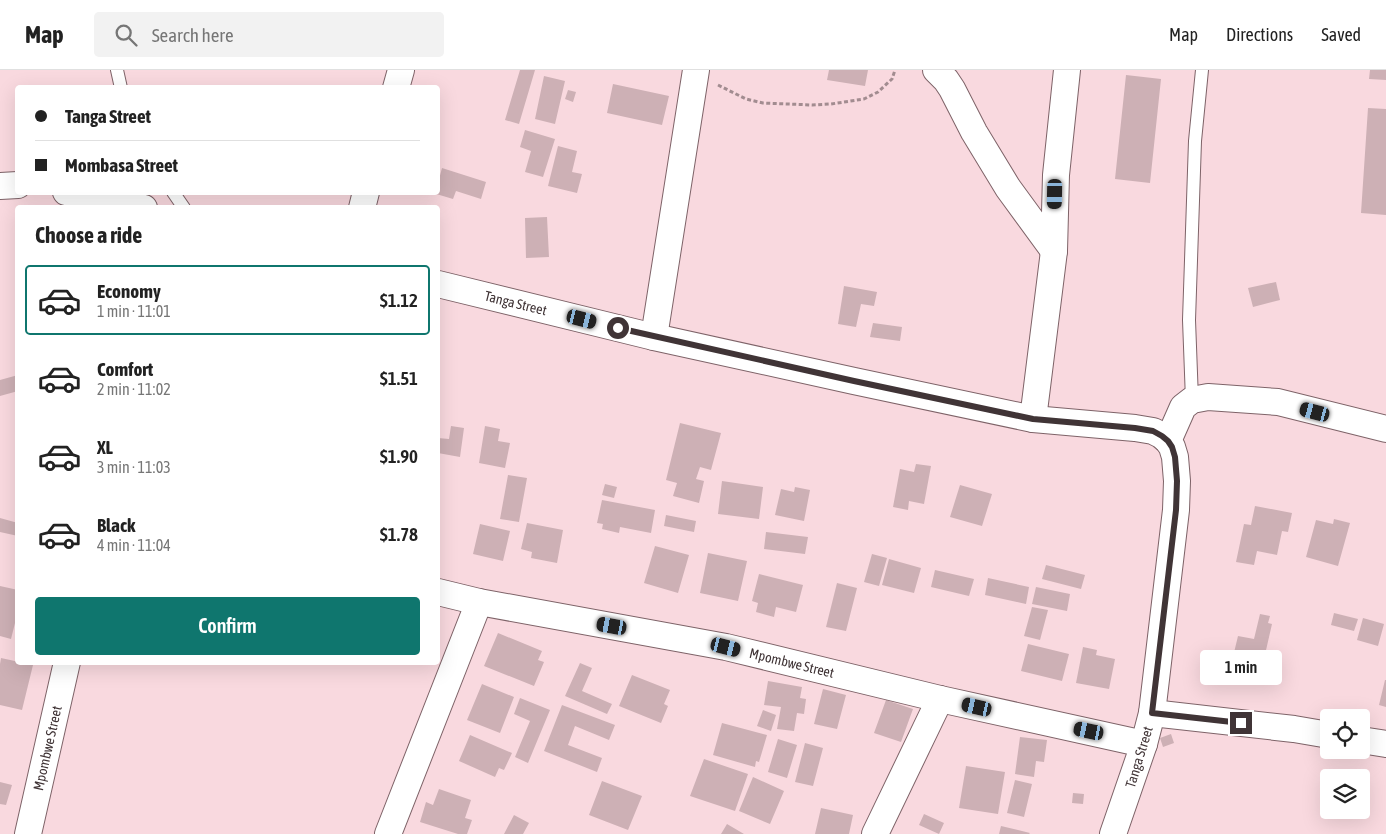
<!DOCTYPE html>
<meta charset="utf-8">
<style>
:root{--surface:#fff;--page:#f2f2f2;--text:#222;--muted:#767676;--line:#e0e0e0;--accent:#0f766e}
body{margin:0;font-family:"Asap Condensed",sans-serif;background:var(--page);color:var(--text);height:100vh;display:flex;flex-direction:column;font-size:19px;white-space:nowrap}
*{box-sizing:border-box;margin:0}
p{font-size:16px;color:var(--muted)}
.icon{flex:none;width:28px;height:28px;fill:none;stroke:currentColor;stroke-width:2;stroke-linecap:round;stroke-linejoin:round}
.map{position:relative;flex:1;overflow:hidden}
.sheet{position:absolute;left:15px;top:135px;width:425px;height:460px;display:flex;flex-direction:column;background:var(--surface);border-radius:5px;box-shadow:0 5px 20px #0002}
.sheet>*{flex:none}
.top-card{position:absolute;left:15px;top:15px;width:425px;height:110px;border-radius:5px;box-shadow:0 5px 20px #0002;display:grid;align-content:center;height:110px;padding:0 20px;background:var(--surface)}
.controls{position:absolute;left:1320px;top:639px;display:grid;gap:10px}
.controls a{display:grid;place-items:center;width:50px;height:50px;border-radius:5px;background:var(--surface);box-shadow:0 5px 20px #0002;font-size:25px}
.end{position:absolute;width:22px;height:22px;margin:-11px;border:6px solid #403436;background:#fff;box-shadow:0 0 0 2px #fff}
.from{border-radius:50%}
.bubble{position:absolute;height:35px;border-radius:5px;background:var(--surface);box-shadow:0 5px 20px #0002;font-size:16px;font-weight:600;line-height:35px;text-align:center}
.car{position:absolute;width:15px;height:30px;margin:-15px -8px;border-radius:6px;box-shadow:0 0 4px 1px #0007;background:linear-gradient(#222 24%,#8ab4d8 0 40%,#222 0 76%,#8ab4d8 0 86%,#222 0)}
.top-card b{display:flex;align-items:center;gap:18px;height:48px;font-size:19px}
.top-card b+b{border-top:1px solid var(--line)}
.top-card i{width:12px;height:12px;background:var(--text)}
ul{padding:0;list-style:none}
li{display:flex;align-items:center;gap:15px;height:70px;margin:0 10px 8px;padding:0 10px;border:2px solid transparent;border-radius:5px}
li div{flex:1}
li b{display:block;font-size:19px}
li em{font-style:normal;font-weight:600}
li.on{border-color:var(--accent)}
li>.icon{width:45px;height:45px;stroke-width:1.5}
h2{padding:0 20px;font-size:22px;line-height:60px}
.primary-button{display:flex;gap:10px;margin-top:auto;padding:10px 20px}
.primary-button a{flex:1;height:58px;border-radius:5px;background:var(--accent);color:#fff;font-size:20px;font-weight:600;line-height:58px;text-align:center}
header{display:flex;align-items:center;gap:30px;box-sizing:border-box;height:70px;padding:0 25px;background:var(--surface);border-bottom:1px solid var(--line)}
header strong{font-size:24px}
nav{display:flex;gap:28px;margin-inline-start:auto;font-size:18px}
.search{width:350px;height:45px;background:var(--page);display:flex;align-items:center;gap:12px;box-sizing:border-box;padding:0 18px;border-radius:5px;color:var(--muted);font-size:19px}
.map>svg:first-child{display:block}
.building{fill:#cdb0b5}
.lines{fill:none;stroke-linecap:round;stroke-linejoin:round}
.lane-casing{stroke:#7e6368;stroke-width:14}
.street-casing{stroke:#7e6368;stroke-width:28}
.path{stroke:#a28c90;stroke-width:3;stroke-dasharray:4 2.5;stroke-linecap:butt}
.lane{stroke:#fff;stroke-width:12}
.street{stroke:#fff;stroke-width:26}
.route{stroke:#403436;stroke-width:6}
.labels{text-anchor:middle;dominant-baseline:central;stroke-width:4;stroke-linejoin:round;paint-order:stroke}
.street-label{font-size:14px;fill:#403436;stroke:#fff}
</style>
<header>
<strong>Map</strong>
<div class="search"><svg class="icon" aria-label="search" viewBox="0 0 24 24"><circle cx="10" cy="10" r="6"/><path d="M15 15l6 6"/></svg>Search here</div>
<nav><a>Map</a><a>Directions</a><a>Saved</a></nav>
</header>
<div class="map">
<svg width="1386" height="764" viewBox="0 0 1386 764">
<rect width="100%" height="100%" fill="#f9d9df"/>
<path class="building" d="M 520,0 L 535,0 L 519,54 L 505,50 Z
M 829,0 L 868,0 L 865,16 L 827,10 Z
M 1370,0 L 1386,0 L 1386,10 L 1369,9 Z
M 1126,5 L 1161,9 L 1150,113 L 1115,109 Z
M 544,6 L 565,11 L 555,54 L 535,49 Z
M 613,14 L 669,26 L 662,55 L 607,43 Z
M 568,20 L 576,22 L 573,32 L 565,29 Z
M 1368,38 L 1386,39 L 1386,145 L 1361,143 Z
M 525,60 L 555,69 L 543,107 L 525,102 L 531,81 L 520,77 Z
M 558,76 L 577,81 L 572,102 L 582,104 L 577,123 L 548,116 Z
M 442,98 L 486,112 L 481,129 L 456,121 L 453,129 L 433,123 L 438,122 L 438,113 Z
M 547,147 L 549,187 L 526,188 L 525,148 Z
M 1276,212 L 1280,230 L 1253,237 L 1248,218 Z
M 844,216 L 877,222 L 874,236 L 861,234 L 856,257 L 838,254 Z
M 873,253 L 902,257 L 900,271 L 870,267 Z
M 18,305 L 18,321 L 0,326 L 0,310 Z
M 680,353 L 721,363 L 711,400 L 700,397 L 696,409 L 704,411 L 699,433 L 673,426 L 677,413 L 666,410 Z
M 451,356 L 464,358 L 460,387 L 438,383 L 438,368 L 449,369 Z
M 485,356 L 500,359 L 498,371 L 510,373 L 505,398 L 479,393 Z
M 916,394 L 931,396 L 924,434 L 909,431 L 908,440 L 893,437 L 900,399 L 914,402 Z
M 508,405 L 527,408 L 519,452 L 500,449 Z
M 722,411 L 763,417 L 759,449 L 718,444 Z
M 605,414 L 617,417 L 614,428 L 602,425 Z
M 960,415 L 992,424 L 982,456 L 950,447 Z
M 795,417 L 810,420 L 804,451 L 775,445 L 781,419 L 794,422 Z
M 602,430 L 655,440 L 651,463 L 620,457 L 619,463 L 602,459 L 603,454 L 597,453 Z
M 1255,436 L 1292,443 L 1288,462 L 1282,461 L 1277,485 L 1257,481 L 1254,495 L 1236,492 L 1244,454 L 1251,455 Z
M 666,445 L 696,451 L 694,462 L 664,456 Z
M 0,448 L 18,453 L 18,466 L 0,462 Z
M 1334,449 L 1350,453 L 1338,496 L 1306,487 L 1316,450 L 1333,454 Z
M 527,453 L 563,460 L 557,493 L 531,488 L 532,482 L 521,479 Z
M 480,454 L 510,461 L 503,491 L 473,484 Z
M 766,462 L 808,467 L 805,484 L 764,479 Z
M 655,476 L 689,485 L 678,523 L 644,513 Z
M 708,483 L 747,491 L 738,531 L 700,523 Z
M 872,484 L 887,488 L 879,516 L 864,512 Z
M 889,489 L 921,498 L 914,523 L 882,515 Z
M 1046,495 L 1085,505 L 1081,519 L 1042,509 Z
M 935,500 L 974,509 L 969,526 L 931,517 Z
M 759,504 L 803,515 L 796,542 L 776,537 L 774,547 L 756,542 L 758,533 L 752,531 Z
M 988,508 L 1029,517 L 1026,534 L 985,525 Z
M 837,513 L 857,518 L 846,561 L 826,557 Z
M 0,516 L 18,520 L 18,541 L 11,569 L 0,566 Z
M 1036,517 L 1070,524 L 1067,541 L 1032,534 Z
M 1032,537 L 1048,540 L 1040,570 L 1024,566 Z
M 1334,543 L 1358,549 L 1354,561 L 1331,555 Z
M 1260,544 L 1270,546 L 1268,553 L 1272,554 L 1261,602 L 1240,597 L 1241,592 L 1232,591 L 1238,566 L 1254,569 Z
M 1363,548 L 1384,554 L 1378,576 L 1357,570 Z
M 498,563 L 542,581 L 538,590 L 544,592 L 534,616 L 484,596 Z
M 1028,574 L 1069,584 L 1062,611 L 1021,601 Z
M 1083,577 L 1097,580 L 1096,585 L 1115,589 L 1109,619 L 1076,613 Z
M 1,588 L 33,595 L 22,640 L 0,635 L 0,594 Z
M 580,593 L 592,598 L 582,621 L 612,634 L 607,644 L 565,626 Z
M 632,605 L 670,620 L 664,634 L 668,636 L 661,653 L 619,636 Z
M 1385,610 L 1386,610 L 1386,637 L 1379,635 Z
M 768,611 L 802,617 L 800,628 L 806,629 L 804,644 L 797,643 L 794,661 L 777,659 L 781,637 L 764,635 Z
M 482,614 L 514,627 L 500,663 L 467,650 Z
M 823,619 L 846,625 L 837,659 L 814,654 Z
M 520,628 L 550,640 L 528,693 L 515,687 L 530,651 L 514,644 Z
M 886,630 L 913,639 L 901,672 L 874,663 Z
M 562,635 L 615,655 L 609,670 L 575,656 L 568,675 L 602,688 L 597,702 L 544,681 Z
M 763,640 L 776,645 L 771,661 L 757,656 Z
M 722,653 L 767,665 L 759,692 L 756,691 L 755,697 L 713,685 Z
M 1171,664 L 1174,673 L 1163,677 L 1160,668 Z
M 470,665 L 512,683 L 504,700 L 499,698 L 495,707 L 459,691 Z
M 1020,667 L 1047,670 L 1044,692 L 1036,691 L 1034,707 L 1015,704 Z
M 778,669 L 797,675 L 787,708 L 768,702 Z
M 805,673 L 823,678 L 813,716 L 795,712 Z
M 704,689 L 748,704 L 735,741 L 690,726 Z
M 966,696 L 1005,702 L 998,744 L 959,738 Z
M 753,707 L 784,721 L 770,754 L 739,741 Z
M 1015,710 L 1032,714 L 1024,747 L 1007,743 Z
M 602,711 L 642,726 L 628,760 L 589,745 Z
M 0,712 L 12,715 L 6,735 L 0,734 Z
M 439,719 L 471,730 L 465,748 L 472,750 L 467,764 L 458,764 L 420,752 L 426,732 L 433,735 Z
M 1073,723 L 1084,724 L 1083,734 L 1072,733 Z
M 821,738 L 853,745 L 849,764 L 815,764 Z
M 924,744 L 944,753 L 939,764 L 919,755 Z
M 514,745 L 529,753 L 523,764 L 504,764 Z
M 727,754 L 744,764 L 721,764 Z
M 1001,756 L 1030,763 L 1029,764 L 999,764 Z"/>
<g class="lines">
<defs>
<path id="lane" d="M 117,0 L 121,18
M 173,122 L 184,138
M 1192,330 L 1189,250 L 1195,71 L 1202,0"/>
<g id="street">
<path d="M 936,0 L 946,10 L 952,19 L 974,62 L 1008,118 L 1054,181"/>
<path d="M 396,18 L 401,0"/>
<path d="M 0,116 L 18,115"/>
<path d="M 66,122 L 144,138"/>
<path d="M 362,138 L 366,122"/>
<path id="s1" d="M 438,214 L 654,267 L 854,311 L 1033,349 L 1135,358 L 1153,361 L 1161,365 L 1168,371 L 1172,377 L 1175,387 L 1177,411 L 1176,440 L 1152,643 L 1144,674 L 1113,764"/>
<path d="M 654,267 L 696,0"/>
<path d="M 1033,349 L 1054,181 L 1056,105 L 1067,0"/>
<path d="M 1168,371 L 1183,337 L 1192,330 L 1208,327 L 1278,332 L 1386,359"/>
<path id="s2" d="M 438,522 L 479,532 L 726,577 L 940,629 L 1144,674"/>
<path d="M 1152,643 L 1294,659 L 1329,665"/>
<path d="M 1361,670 L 1386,674"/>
<path id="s3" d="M 28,764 L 67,592"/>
<path d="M 388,764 L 479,532"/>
<path d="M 875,764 L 940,629"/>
</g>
</defs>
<use href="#lane" class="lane-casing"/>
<use href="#street" class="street-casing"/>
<path class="path" d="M 718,15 L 746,29 L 763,33 L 812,35 L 831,34 L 864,29 L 878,22 L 892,9 L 895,0"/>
<use href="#lane" class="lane"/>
<use href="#street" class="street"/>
</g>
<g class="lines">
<path class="route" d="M 618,258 L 854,311 L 1033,349 L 1135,358 L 1153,361 L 1162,366 L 1168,371 L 1172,377 L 1175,387 L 1177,411 L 1176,440 L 1152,643 L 1241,653"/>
</g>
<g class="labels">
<g class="street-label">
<text stroke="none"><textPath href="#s1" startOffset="80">Tanga Street</textPath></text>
<text stroke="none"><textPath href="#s2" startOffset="361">Mpombwe Street</textPath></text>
<text stroke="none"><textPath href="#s3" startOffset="88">Mpombwe Street</textPath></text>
<text transform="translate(1139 687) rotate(-73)">Tanga Street</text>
</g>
</g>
</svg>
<div class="controls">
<a><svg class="icon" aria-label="locate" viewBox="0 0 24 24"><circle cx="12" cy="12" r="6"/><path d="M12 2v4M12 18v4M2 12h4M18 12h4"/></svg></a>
<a><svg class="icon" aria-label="layers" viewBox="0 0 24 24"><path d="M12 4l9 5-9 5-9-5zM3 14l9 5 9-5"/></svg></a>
</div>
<i class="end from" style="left:618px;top:258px"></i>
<i class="end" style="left:1241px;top:653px"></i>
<div class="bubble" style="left:1200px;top:580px;width:82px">1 min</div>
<i class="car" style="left:1055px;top:124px;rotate:181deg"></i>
<i class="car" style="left:582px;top:249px;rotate:104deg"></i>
<i class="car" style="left:1315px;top:342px;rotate:285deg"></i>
<i class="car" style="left:612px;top:556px;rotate:280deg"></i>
<i class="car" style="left:726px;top:577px;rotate:104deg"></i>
<i class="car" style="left:977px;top:637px;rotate:283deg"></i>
<i class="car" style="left:1089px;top:661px;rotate:282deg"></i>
<div class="top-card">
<b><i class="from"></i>Tanga Street</b>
<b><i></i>Mombasa Street</b>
</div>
<section class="sheet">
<h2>Choose a ride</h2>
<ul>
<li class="on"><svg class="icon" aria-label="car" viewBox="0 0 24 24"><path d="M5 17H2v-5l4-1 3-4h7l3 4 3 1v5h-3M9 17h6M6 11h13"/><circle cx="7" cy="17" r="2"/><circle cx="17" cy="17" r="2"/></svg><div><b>Economy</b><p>1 min · 11:01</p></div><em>$1.12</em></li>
<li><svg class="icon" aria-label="car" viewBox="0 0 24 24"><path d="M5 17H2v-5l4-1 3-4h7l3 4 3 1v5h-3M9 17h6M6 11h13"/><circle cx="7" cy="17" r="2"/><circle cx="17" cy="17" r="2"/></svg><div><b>Comfort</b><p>2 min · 11:02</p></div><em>$1.51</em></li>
<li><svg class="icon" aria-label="car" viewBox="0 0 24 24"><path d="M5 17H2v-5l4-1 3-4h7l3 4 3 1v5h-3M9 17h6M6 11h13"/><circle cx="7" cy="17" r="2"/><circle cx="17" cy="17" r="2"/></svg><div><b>XL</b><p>3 min · 11:03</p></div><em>$1.90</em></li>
<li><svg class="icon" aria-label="car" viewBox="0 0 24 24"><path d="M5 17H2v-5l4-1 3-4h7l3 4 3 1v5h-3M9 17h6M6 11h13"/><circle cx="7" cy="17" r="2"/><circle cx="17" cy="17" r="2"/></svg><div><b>Black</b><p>4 min · 11:04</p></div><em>$1.78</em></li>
</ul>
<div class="primary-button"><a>Confirm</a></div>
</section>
</div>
